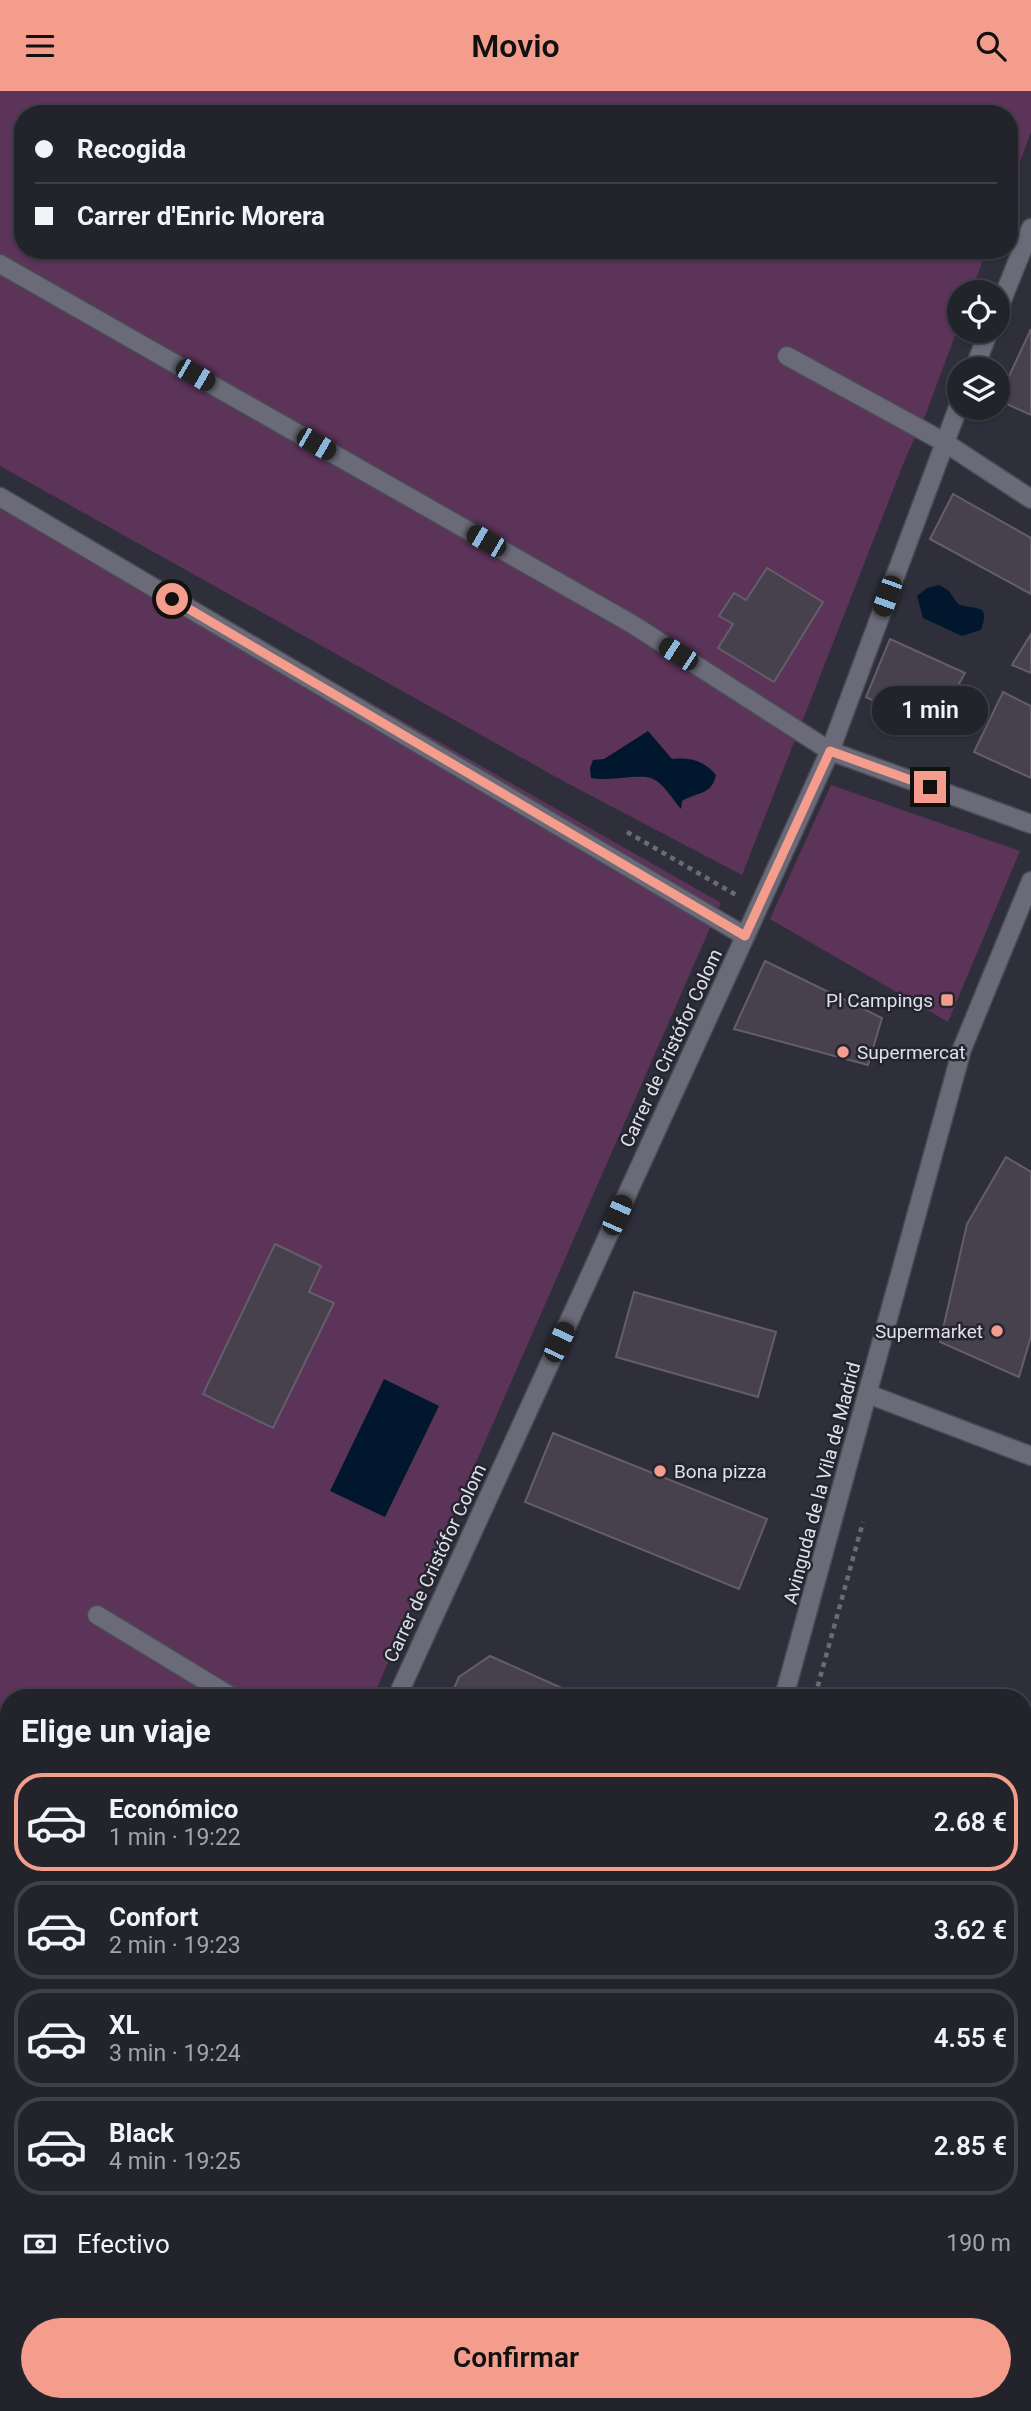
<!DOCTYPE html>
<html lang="es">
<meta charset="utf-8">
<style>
:root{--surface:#23232c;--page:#2f2f38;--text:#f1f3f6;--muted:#a3a4a9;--line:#404048;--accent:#f49d8c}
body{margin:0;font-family:Roboto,sans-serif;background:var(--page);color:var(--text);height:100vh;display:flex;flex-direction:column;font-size:26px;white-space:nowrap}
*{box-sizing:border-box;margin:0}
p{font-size:23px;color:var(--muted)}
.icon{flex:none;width:38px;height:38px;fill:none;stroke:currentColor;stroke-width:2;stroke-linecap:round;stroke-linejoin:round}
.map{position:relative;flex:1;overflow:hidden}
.side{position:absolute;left:0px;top:1598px;width:1032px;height:723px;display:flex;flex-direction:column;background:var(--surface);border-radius:28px 28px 0 0;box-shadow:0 2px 5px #0004,0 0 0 2px var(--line)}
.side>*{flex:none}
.top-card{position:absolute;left:14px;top:14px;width:1004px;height:154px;border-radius:28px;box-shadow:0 2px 5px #0004,0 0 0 2px var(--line);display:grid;align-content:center;height:154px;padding:0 21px;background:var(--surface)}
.fabs{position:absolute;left:947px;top:189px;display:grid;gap:14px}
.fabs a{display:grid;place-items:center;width:63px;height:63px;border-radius:50%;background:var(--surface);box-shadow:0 2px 5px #0004,0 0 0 2px var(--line);font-size:35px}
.end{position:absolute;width:32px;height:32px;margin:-16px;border:9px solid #f49d8c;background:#111;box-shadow:0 0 0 4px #111}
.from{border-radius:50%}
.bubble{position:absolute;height:49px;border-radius:24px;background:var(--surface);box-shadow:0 2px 5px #0004,0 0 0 2px var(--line);font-size:23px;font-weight:600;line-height:49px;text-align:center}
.car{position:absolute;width:21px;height:42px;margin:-21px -10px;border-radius:9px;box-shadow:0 0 5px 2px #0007;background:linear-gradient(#222 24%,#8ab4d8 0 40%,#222 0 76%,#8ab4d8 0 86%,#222 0)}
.top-card b{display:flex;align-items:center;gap:24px;height:66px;font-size:26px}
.top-card b+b{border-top:2px solid var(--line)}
.top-card i{width:18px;height:18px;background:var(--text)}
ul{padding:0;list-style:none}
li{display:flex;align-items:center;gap:21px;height:98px;margin:0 14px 10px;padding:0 7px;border:4px solid var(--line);border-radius:28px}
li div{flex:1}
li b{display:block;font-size:26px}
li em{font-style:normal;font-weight:600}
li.current{border-color:var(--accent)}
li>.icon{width:63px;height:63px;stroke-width:1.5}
h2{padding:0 21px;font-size:32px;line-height:84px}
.pay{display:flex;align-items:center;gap:18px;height:77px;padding:0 21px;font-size:26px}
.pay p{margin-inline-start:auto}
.cta{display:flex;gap:14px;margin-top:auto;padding:14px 21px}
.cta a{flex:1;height:80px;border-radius:42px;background:var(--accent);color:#111;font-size:28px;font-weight:600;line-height:80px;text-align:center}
header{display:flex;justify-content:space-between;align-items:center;height:91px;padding:0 21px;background:var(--accent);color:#111;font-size:32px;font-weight:600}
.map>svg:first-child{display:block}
.green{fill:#5c3359}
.water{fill:#00172d}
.building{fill:#47414d;stroke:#645d6a;stroke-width:2}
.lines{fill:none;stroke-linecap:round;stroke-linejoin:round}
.minor-casing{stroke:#4b4b55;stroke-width:21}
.path{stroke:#6b6b76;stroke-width:4.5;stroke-dasharray:5 5;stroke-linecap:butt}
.minor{stroke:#6a6a78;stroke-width:18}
.route{stroke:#f49d8c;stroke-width:9}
.poi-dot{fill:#f49d8c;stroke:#252531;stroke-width:2.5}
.labels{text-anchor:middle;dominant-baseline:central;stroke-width:5;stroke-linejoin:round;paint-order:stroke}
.poi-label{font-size:19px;fill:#e0e0e8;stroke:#252531;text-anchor:end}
.street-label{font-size:19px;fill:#e0e0e8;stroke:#252531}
</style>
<header><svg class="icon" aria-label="menu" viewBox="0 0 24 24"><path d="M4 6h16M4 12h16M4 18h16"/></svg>Movio<svg class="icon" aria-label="search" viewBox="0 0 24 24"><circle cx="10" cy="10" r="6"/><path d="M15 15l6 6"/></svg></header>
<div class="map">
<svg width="1031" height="2320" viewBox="0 0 1031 2320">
<rect width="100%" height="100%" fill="#2f2f3b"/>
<path class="green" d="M 0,0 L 1031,0 L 1031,41 L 1010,98 L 1010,23 L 23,23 L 23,159 L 987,159 L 971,201 L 959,201 L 959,234 L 925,325 L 906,366 L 742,784 L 565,691 L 0,375 Z
M 16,409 L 721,812 L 373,1606 L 9,1606 L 9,2312 L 31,2312 L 27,2320 L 0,2320 L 0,413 Z
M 831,694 L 1020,760 L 948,931 L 770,828 Z
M 485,2312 L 634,2312 L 650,2320 L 479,2320 Z"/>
<path class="water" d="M 939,494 L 948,499 L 958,513 C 976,520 991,511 981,539 L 962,545 L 923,527 L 917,505 L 927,497 Z
M 648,640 L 672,668 C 690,666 705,670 716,684 C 712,704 697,701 682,710 L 681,718 C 673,709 664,693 653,688 C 642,682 610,691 591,687 L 590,677 L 593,669 L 604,668 Z
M 384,1288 L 439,1315 L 385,1426 L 330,1400 Z"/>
<path class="building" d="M 1031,238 L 1031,324 L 998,309 Z
M 953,403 L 1031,447 L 1031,503 L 930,448 Z
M 767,477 L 823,511 L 774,591 L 718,557 L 733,533 L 719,525 L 734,502 L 746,509 Z
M 1031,543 L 1031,582 L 1012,574 Z
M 890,548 L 965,582 L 933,639 L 866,606 Z
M 1003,601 L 1031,615 L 1031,687 L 974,661 Z
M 765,870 L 882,927 L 868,974 L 734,938 Z
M 1006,1066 L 1031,1081 L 1031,1245 L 1019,1286 L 940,1251 L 967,1133 Z
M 275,1153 L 321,1175 L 309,1201 L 334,1212 L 273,1337 L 203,1303 Z
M 634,1201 L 776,1241 L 758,1306 L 616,1266 Z
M 553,1342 L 767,1428 L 739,1498 L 525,1411 Z
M 490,1565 L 582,1606 L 450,1606 L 459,1586 Z
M 1024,1690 L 1031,1693 L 1031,1738 L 1024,1757 Z
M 1030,2040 L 1031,2040 L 1031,2140 L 1024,2137 L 1024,2055 Z
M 1024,2300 L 1031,2303 L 1031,2320 L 914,2320 L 918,2312 L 1024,2312 Z
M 154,2312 L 161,2316 L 164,2312 L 190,2312 L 184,2320 L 148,2320 Z
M 317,2312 L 371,2312 L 381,2320 L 312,2320 Z"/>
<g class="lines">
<defs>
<path id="minor" d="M 0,173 L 632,533 L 830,660 L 1031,733
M 998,219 L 1031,137
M 787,265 L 944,351 L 1031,408
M 974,278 L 989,240
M 0,406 L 745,845
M 868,1303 L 1031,1365
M 97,1524 L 232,1606
M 397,1606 L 830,660 L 959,314
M 784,1606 L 962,958 L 1031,790
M 1024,1891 L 1031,1874
M 1024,1943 L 1031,1946
M 106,2312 L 107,2320
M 710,2312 L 727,2320
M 439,2320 L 446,2312
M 861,2320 L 865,2312"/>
</defs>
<use href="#minor" class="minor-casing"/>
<path class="path" d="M 627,741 L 738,805
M 815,1605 L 863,1431"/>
<use href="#minor" class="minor"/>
</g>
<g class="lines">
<path class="route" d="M 172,508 L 745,845 L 830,660 L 930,696"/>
</g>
<g class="poi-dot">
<rect x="940" y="902" width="14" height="14" rx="3.5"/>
<circle cx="843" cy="961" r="7"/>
<circle cx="997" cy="1240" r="7"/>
<circle cx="660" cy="1380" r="7"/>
</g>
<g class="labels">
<g class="poi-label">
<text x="933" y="909">Pl Campings</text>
<text x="857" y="961" text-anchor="start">Supermercat</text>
<text x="983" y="1240">Supermarket</text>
<text x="674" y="1380" text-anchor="start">Bona pizza</text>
</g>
<g class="street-label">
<text transform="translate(671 957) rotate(-65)">Carrer de Cristófor Colom</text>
<text transform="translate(822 1392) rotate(-75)">Avinguda de la Vila de Madrid</text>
<text transform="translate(435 1472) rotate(-65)">Carrer de Cristófor Colom</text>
</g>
</g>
</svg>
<div class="fabs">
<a><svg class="icon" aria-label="locate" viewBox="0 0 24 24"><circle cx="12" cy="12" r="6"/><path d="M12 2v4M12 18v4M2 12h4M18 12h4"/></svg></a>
<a><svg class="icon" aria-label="layers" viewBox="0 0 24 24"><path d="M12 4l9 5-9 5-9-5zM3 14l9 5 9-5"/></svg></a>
</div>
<i class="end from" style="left:172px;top:508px"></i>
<i class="end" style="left:930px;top:696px"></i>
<div class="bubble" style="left:872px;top:595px;width:116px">1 min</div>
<i class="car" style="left:195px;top:284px;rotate:120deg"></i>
<i class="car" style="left:316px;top:353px;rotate:120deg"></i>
<i class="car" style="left:486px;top:450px;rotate:300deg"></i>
<i class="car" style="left:887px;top:505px;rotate:200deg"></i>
<i class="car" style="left:678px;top:563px;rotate:303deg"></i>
<i class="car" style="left:617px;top:1124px;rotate:24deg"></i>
<i class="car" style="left:559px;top:1251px;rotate:25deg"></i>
<div class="top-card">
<b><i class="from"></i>Recogida</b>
<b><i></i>Carrer d'Enric Morera</b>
</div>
<section class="side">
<h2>Elige un viaje</h2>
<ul>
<li class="current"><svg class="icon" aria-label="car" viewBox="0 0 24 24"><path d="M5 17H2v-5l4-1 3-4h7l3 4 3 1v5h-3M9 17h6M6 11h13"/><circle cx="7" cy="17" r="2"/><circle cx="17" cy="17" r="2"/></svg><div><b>Económico</b><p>1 min · 19:22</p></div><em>2.68 €</em></li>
<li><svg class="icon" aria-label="car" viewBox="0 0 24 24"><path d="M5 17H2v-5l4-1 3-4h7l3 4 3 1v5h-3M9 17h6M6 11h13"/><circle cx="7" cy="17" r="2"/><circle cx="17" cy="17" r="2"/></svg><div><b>Confort</b><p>2 min · 19:23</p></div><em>3.62 €</em></li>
<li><svg class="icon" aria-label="car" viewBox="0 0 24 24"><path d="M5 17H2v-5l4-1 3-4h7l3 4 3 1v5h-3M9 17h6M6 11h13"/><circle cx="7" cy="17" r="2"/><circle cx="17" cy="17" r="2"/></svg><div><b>XL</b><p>3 min · 19:24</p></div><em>4.55 €</em></li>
<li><svg class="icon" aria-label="car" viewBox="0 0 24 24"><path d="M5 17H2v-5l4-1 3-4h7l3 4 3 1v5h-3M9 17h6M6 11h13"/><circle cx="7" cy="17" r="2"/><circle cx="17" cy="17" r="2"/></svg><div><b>Black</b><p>4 min · 19:25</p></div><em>2.85 €</em></li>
</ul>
<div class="pay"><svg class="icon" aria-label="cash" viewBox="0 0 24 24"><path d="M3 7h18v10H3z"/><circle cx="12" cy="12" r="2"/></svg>Efectivo<p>190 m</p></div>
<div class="cta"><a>Confirmar</a></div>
</section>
</div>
